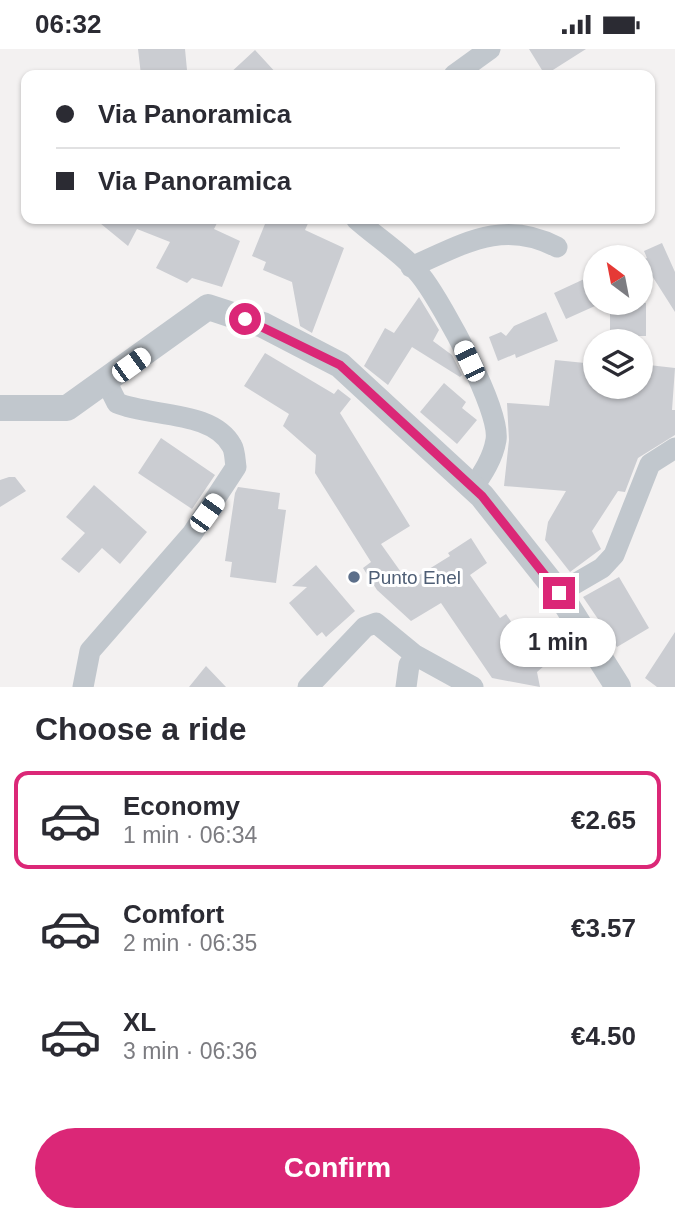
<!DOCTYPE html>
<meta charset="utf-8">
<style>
:root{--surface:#fff;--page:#f2f2f3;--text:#2b2b33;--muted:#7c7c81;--line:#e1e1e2;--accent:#db2777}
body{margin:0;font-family:Helvetica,sans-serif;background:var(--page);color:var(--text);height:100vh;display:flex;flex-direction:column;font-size:26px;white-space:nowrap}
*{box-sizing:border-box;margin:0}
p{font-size:23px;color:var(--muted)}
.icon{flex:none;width:38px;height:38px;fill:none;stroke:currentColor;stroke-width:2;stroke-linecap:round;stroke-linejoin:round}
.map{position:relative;height:638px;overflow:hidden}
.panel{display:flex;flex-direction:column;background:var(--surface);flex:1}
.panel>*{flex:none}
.banner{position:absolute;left:21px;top:21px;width:634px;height:154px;border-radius:14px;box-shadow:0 2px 5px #0004;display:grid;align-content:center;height:154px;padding:0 35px;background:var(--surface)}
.needle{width:46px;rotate:328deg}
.buttons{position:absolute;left:583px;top:196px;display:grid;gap:14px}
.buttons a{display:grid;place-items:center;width:70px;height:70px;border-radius:50%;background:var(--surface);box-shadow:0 2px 5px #0004;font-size:35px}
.end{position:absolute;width:32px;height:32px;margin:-16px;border:9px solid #db2777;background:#fff;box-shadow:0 0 0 4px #fff}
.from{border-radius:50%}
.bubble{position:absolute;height:49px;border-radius:24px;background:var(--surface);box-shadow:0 2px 5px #0004;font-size:23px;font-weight:600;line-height:49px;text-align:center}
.car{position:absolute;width:21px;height:42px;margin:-21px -10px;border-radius:9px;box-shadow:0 0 5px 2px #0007;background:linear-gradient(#fff 24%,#345 0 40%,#fff 0 76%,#345 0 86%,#fff 0)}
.banner b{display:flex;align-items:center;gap:24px;height:66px;font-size:26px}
.banner b+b{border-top:2px solid var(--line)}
.banner i{width:18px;height:18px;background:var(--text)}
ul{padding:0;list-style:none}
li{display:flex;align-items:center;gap:21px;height:98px;margin:0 14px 10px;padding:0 21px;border:4px solid transparent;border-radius:14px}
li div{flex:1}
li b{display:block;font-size:26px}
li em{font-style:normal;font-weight:600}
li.current{border-color:var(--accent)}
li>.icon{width:63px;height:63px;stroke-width:1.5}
h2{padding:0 35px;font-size:32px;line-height:84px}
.button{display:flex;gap:14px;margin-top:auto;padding:14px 35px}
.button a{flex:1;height:80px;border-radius:42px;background:var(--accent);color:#fff;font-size:28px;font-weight:600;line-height:80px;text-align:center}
.status{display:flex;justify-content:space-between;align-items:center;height:49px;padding:0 35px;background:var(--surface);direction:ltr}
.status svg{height:19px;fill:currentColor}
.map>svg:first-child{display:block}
.building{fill:#cbcdd2}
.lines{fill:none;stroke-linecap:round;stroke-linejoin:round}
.minor{stroke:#c1c7cd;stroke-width:21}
.tertiary{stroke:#c1c7cd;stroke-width:26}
.route{stroke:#db2777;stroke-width:9}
.service-dot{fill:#5c6f8a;stroke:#fff;stroke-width:2.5}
.labels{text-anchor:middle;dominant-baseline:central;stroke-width:6;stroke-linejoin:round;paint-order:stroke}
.service-label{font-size:19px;fill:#4e5e75;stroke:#fff;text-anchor:start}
</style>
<div class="status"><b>06:32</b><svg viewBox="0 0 49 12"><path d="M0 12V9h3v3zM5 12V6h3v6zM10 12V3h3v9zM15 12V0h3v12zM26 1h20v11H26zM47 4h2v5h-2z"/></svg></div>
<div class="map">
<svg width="675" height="638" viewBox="0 0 675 638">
<rect width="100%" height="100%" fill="#f3f1f1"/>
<path class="building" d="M 138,0 L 185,0 L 187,21 L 141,26 Z
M 529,0 L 586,0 L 545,26 Z
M 255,1 L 278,26 L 228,26 Z
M 95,170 L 219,170 L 214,180 L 240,192 L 222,238 L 192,229 L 187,234 L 156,219 L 170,193 L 137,180 L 128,197 Z
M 267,170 L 310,170 L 305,181 L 344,199 L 312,284 L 300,277 L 292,233 L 263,221 L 266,213 L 252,207 Z
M 662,194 L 675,223 L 675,263 L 642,211 L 647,209 L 644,202 Z
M 595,225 L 595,257 L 566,270 L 554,244 Z
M 419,248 L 439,281 L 433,292 L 452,306 L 462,326 L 460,328 L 412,298 L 388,336 L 364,317 L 385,279 L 394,284 Z
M 610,254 L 646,254 L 646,287 L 610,287 Z
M 546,263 L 558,292 L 516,309 L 515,305 L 498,312 L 489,288 L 501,283 L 506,287 L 514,277 Z
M 265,304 L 334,345 L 338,340 L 351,350 L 340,364 L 410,477 L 381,495 L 408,533 L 450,507 L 448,504 L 471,489 L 487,514 L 470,526 L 500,569 L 506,565 L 520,586 L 528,581 L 543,606 L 544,617 L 537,623 L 540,638 L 492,629 L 441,554 L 411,572 L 377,541 L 363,519 L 371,513 L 315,424 L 316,406 L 283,377 L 289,365 L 244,337 Z
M 555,311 L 595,315 L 595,338 L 640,338 L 640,315 L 675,319 L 672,361 L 675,361 L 675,386 L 638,409 L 625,443 L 618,442 L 592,482 L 601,500 L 570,523 L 545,491 L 548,473 L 566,442 L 504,437 L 509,391 L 507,354 L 549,357 Z
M 444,334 L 466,353 L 462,359 L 477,371 L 457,395 L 420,363 Z
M 161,389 L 215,426 L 192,460 L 138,424 Z
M 9,428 L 15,428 L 26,442 L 0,458 L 0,431 Z
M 94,436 L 147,483 L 120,515 L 102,499 L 79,524 L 61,510 L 85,484 L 66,468 Z
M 238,438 L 280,444 L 278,460 L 286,461 L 276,534 L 230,528 L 232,513 L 225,512 L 235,444 Z
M 316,516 L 355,562 L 326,588 L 322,583 L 317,587 L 289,554 L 307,538 L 292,537 Z
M 619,528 L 649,579 L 617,598 L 583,548 Z
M 675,583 L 675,638 L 657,638 L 645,629 Z
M 206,617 L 226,638 L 189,638 Z"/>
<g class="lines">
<path class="minor" d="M 454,26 L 490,0
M 356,170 C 377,189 408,208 424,231 C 443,257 501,361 496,391 C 493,409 483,424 473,439
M 411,218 C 462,196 502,169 557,198
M 559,544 L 602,519 L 614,506 L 650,415 L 675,399
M 83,638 L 90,602 L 192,485 L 236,418 C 235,412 235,402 232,397 C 213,361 150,368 117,354 L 106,332
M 308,638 L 365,578 L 376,574 L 415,606 L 473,638
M 406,638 L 409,616 L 415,606"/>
<path class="tertiary" d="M 0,359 L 67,359 L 208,258 L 263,276 L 340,316 L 482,447 L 559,544 L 618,638"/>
</g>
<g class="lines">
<path class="route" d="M 245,270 L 340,316 L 482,447 L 559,544"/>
</g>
<circle class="service-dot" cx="354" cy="528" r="7"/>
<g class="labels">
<g class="service-label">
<text x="368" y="528">Punto Enel</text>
</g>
</g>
</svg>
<div class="buttons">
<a><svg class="needle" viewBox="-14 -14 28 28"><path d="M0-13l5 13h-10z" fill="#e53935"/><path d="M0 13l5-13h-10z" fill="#7c7c81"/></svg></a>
<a><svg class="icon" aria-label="layers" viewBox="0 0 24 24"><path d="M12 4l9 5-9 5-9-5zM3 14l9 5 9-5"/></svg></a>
</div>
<i class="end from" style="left:245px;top:270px"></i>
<i class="end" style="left:559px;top:544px"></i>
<div class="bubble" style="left:500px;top:569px;width:116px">1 min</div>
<i class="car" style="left:469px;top:312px;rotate:335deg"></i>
<i class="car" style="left:131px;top:316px;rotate:54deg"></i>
<i class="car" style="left:207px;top:464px;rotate:36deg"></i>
<div class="banner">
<b><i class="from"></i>Via Panoramica</b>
<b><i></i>Via Panoramica</b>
</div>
</div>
<section class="panel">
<h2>Choose a ride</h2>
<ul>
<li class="current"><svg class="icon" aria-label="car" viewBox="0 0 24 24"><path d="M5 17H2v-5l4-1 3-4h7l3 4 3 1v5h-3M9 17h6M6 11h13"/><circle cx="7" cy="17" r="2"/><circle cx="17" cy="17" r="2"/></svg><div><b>Economy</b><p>1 min · 06:34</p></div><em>€2.65</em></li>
<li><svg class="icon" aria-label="car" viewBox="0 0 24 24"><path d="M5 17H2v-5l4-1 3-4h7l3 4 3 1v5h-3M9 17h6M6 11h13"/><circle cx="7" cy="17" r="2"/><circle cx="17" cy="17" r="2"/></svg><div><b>Comfort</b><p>2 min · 06:35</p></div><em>€3.57</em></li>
<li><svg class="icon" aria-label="car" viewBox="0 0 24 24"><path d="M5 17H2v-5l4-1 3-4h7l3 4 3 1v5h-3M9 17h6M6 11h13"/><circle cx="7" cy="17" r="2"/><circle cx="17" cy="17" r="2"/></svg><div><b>XL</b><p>3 min · 06:36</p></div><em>€4.50</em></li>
</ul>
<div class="button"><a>Confirm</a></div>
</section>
